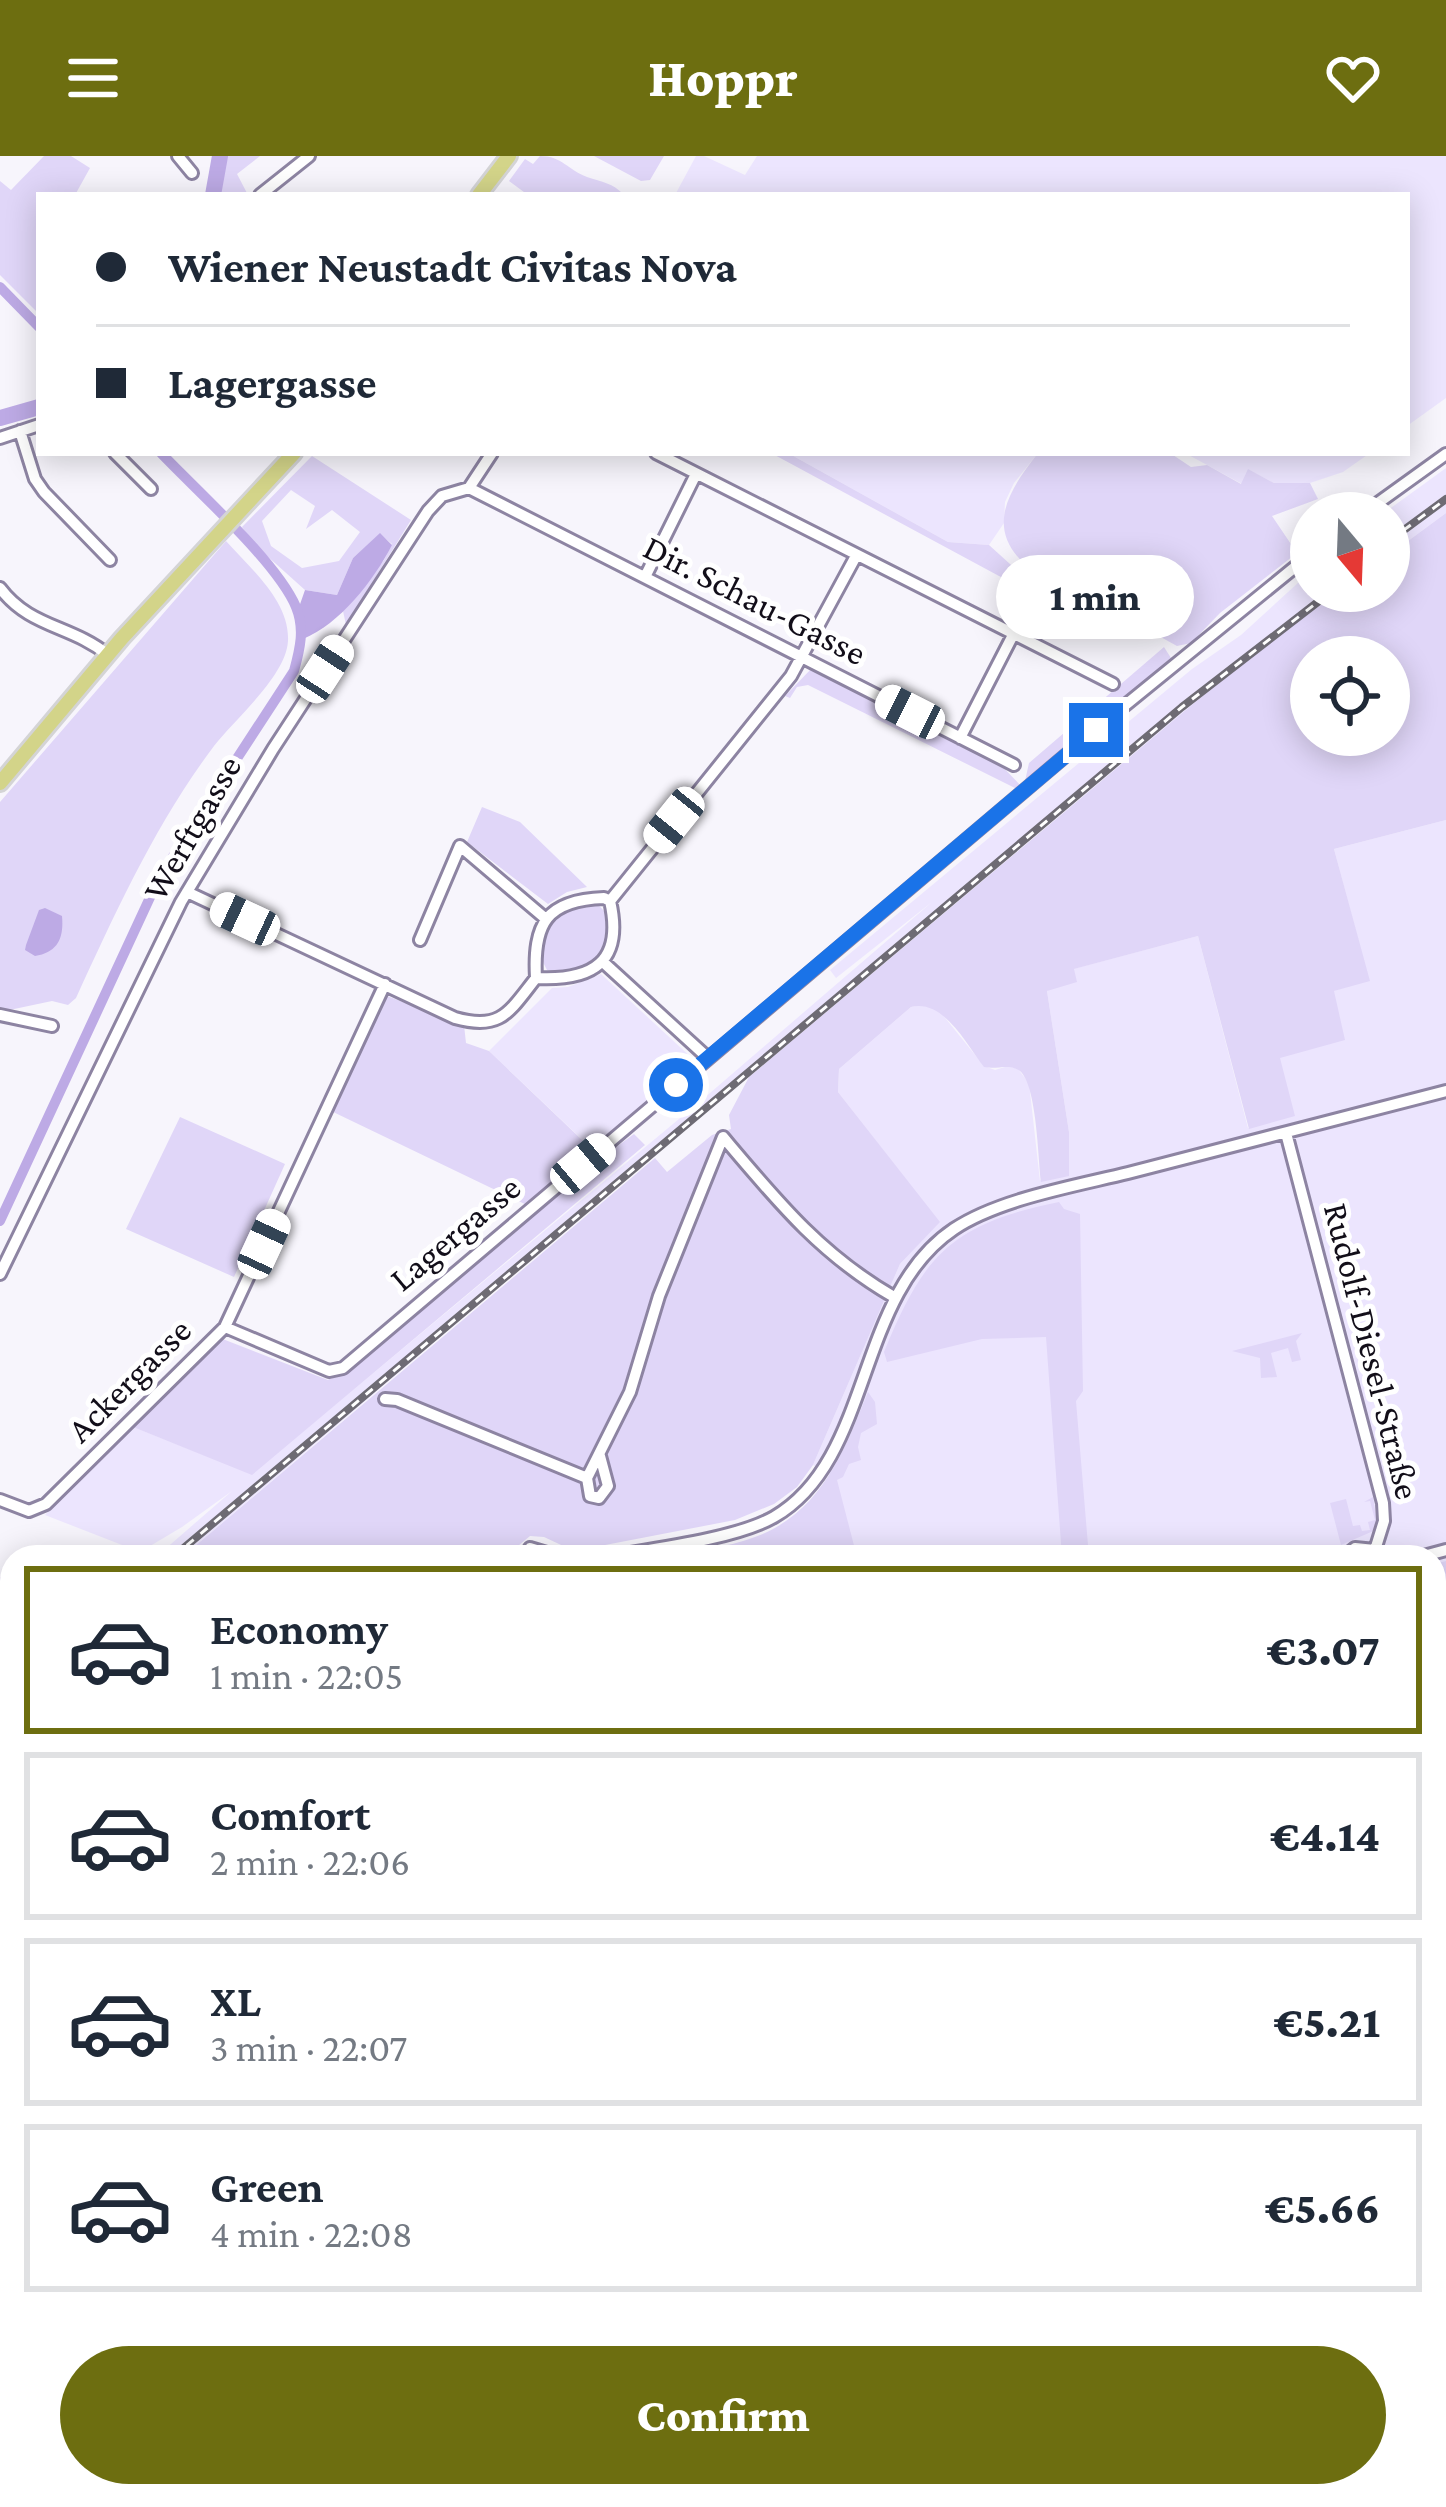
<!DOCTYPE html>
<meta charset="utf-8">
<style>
:root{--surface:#fff;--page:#f2f2f3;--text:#1f2937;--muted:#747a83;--line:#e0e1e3;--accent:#6d6e10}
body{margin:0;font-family:"Crimson Pro",serif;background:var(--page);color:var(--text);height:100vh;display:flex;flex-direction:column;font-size:45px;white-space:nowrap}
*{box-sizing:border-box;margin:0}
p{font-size:39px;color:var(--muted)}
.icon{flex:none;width:66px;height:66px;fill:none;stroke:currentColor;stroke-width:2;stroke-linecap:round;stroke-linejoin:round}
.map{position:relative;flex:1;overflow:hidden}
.drawer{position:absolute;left:0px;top:1389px;width:1446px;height:963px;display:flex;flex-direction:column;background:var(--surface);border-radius:36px 36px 0 0;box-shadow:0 6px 30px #0003}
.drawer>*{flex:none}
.guide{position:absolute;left:36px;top:36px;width:1374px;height:264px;border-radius:0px;box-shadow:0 6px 30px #0003;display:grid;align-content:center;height:264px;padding:0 60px;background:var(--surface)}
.needle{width:78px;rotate:161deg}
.fabs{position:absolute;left:1290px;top:336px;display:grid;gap:24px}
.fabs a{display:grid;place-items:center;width:120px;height:120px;border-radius:50%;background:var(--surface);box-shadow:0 6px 30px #0003;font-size:60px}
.end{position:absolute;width:54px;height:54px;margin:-27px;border:15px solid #1a73e8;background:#fff;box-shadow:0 0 0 6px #fff}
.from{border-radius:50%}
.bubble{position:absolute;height:84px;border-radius:42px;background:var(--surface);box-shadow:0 6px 30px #0003;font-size:39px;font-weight:800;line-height:84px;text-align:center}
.car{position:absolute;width:36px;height:72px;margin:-36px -18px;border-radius:15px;box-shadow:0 0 9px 3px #0007;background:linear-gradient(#fff 24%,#345 0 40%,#fff 0 76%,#345 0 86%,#fff 0)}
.guide b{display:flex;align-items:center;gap:42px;height:114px;font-size:45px}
.guide b+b{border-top:3px solid var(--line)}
.guide i{width:30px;height:30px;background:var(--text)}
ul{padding:21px 0 0;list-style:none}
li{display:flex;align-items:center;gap:36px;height:168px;margin:0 24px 18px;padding:0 36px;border:6px solid var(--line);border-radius:0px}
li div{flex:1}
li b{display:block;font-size:45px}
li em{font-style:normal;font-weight:800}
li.selected{border-color:var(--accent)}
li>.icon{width:108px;height:108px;stroke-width:1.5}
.cta{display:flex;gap:24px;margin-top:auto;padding:24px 60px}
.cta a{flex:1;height:138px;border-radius:72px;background:var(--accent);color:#fff;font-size:48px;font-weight:800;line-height:138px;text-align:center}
header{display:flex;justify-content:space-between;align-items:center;height:156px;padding:0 60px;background:var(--accent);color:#fff;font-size:54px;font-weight:800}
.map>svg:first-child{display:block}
.built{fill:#ece5fe}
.green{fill:#e0d6f8;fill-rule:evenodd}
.water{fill:#bdaae5}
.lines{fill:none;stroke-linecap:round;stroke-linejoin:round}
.canal{stroke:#bdaae5;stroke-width:10}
.river{stroke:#bdaae5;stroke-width:16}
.taxiway{stroke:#b2b0b8;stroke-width:27}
.minor-casing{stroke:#8d84a2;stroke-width:16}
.major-casing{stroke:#d4d4d6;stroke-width:20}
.minor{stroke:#fff;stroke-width:10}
.major{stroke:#d3d489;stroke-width:14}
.rail-casing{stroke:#6e6b74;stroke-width:8}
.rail{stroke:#fff;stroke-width:3;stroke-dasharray:9;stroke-linecap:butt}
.route{stroke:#1a73e8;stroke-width:15}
.labels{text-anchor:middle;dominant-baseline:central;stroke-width:10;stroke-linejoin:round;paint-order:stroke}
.street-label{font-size:36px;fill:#120e19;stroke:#fff}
</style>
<header><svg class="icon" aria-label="menu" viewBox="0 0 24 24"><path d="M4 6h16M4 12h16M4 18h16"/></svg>Hoppr<svg class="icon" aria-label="heart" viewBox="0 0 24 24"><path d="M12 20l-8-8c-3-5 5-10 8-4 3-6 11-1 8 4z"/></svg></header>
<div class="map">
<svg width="1446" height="2351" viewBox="0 0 1446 2351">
<rect width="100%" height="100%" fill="#f7f5fc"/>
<path class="built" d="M 696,0 L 704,0 L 745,19 L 757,0 L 1446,0 L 1446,242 L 1407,270 L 1407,39 L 675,39 Z
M 788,297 L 1038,297 L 1014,327 L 1005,346 L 1004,367 L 989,389 L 948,386 Z
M 1185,297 L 1370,297 L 1343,316 L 1310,327 L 1274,327 L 1249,314 L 1242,328 Z
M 1446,312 L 1446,357 L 1389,399 L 1389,357 L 1384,357 Z
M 1311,415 L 1311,435 L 1339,435 L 1212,532 L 742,924 L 182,1401 L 156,1401 L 232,1335 L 182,1371 L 140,1396 L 45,1359 L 128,1269 L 252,1318 L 703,943 L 932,746 L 836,822 L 830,814 L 1192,513 L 1241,479 Z
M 1446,664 L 1446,2351 L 325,2351 L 328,2340 L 1434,2340 L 1434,1401 L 848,1401 L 832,1319 L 813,1309 L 900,1108 L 939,1066 L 838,936 L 839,913 L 911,851 L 925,848 L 938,853 L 984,910 L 995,914 L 1008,910 L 1018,913 L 1029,927 L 1040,1025 L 1069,976 L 1047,835 L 1073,813 L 1198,780 L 1248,972 L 1294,959 L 1279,902 L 1333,835 L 1369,824 L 1334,693 Z
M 601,818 L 694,904 L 591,992 L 489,895 L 552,832 L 568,831 Z"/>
<path class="green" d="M 44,0 L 71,0 L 90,12 L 75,39 L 39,39 L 39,158 L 0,119 L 0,25 L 11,34 Z
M 222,0 L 260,0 L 237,18 L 248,39 L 216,37 Z
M 540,0 C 562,0 568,14 587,21 C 602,26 613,27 624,39 L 528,39 L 509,25 L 525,3 L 533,8 Z
M 594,0 L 664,0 L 650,24 L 641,25 Z
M 771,297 L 788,297 L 948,386 L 989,389 L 1021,418 L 1027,410 C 983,372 1010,333 1038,297 L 1170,297 L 1191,311 L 1207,309 L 1241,328 L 1248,313 L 1274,327 L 1310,327 L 1318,343 L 1272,360 L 1297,397 L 1220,457 L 1191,487 L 1177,490 L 1108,452 L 1097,473 Z
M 312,300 L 411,364 L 346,469 L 343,455 L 384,404 L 392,388 L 380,378 L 353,402 L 337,439 L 305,434 L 256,390 L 242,371 ZM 291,334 L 315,350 L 306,373 L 332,354 L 360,376 L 339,405 L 302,412 L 271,390 L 262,365 Z
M 1446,357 L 1446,664 L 1334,693 L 1370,825 L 1334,835 L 1345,884 L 1280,902 L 1295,960 L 1249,973 L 1198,780 L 1074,813 L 1077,826 L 1047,835 L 1069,976 L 1069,1020 L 1041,1026 C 1038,1002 1037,930 1020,915 C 1009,907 997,914 984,911 C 966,888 944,843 911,851 L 839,913 L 838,936 L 940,1066 L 900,1108 L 813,1309 L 797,1331 L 774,1348 L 735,1364 L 574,1395 L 544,1381 L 530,1380 L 518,1390 L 513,1401 L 182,1401 L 655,1002 L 667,1016 L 712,979 L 731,973 L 729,959 L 749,921 L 1212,532 L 1289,472 L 1339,435 L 1389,435 L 1389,399 ZM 1311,501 L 1389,501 L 1389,579 L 1311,579 Z
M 226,385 C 250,412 290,445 288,485 C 286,520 235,563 214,590 C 156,667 116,755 76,842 L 68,849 L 52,845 L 0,856 L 0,646 Z
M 1164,491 L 1171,502 L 1025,625 L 1029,607 Z
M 813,511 L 998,606 L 1021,630 L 1017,633 L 808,529 L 797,531 L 790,542 L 785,540 Z
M 482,651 L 520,666 L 587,731 L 567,736 L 548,748 L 467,686 Z
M 597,748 C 624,769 603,803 578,816 L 547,814 C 525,777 563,750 597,748 Z
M 379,837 L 464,869 L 466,887 L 489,895 L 601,1002 L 634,978 L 645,989 L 252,1319 L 128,1269 L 215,1180 L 328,1224 L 531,1051 L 329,954 Z
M 180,961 L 285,1008 L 234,1121 L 126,1073 Z
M 1059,1046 L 1064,1053 L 1080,1058 L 1083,1235 L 1076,1245 L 1089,1401 L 1062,1401 L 1046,1181 L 982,1183 L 887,1206 L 884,1196 C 924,1098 952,1068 1059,1046 Z
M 1302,1177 L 1296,1185 L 1301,1204 L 1292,1206 L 1288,1192 L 1271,1197 L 1277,1221 L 1261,1222 L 1260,1202 L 1232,1195 Z
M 868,1236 L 875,1246 L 877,1268 L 861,1277 L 858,1291 L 861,1304 L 849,1308 L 843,1321 L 837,1324 L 857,1401 L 662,1401 C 692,1395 726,1392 755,1381 C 821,1357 844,1295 868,1236 Z
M 1373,1341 L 1378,1373 L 1341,1389 L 1330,1347 L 1346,1343 L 1353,1370 L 1360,1369 L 1362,1375 L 1370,1374 L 1368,1366 L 1375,1364 L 1370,1345 L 1364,1346 Z
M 1446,1405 L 1446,1554 L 1434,1557 L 1434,1408 Z
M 0,1421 L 12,1427 L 12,1518 L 0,1528 Z
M 12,1544 L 12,2340 L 328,2340 L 325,2351 L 0,2351 L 0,1554 Z
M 1446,2272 L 1446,2351 L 1382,2351 L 1379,2340 L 1434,2340 L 1434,2274 Z
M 1124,2340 L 1364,2340 L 1367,2351 L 1113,2351 Z"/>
<path class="water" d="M 380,377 L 392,389 C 374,424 340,468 303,483 L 298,454 L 305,434 L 337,439 L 353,402 Z
M 45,752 L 62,760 C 64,782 58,796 35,800 L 25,794 L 26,789 L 39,754 Z"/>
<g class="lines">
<path class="canal" d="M 0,131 L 39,171
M 0,1065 L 159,722 L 294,515 C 300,493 305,473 296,451 C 277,406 197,335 161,297"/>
<path class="river" d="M 213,39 L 220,0
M 0,262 L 39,251"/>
<path class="taxiway" d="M 1434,2247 L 1446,2244
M 1372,2340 L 1374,2351
M 943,2351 L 995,2340
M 1096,2351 L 1111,2340"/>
<defs>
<path id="minor" d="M 178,0 L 192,17
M 260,39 L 309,0
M 20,275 L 35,323 L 44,336 L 110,404
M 0,282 L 39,269
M 115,297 L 151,333
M 656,297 L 1113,528
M 469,332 L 1014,609
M 1364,357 L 1446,298
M 645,421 L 696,318
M 0,432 C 30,472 71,469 108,499
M 960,582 L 1013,479
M 187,736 L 455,862 C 501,875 509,856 536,822
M 604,742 L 610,745 C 624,806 593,825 536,822 C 533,768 546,744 604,742 Z
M 610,745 L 791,520 L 856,400
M 420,784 L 460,690 L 546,763
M 603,806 L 708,902
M 0,859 L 52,870
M 1286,977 L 1383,1347 L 1384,1365 L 1375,1394
M 0,1118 L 181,746 L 273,593 L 428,355 L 442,340 L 469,332 L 492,297
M 225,1171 L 329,1215 L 343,1212 L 1123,551 L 1311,398
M 385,1243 L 397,1244 L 587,1322
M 600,1300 L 608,1330 L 599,1342 L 590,1340 L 587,1322 L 630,1236 L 659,1140 L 723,981 C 777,1045 821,1099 894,1141
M 0,1344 L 29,1355 L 46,1348 L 225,1171 L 385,828
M 524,1401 L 530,1392 L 560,1401
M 606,1401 C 652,1393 735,1383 774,1361 C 874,1303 854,1140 954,1073 C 999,1043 1075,1030 1128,1017 C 1234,990 1340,962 1446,935
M 1344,1401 L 1355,1392 L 1375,1394
M 1420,1401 L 1446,1394
M 1434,1685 L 1446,1729
M 1434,2151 L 1446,2149
M 452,2351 L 518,2340"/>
<path id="major" d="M 479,39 L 509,0
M 0,627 L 122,482 L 294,297"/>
</defs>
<use href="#minor" class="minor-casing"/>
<use href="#major" class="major-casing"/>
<use href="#minor" class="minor"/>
<use href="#major" class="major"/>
<defs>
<path id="rail" d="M 1389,385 L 1446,343
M 173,1401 L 1182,551 L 1332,435
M 0,1539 L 12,1529"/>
</defs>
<use href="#rail" class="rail-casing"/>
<use href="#rail" class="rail"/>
</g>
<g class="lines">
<path class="route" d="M 676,929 L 1096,574"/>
</g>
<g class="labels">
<g class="street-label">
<text transform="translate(755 444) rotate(27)">Dir. Schau-Gasse</text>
<text transform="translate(192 672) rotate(-60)">Werftgasse</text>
<text transform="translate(455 1077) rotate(-40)">Lagergasse</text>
<text transform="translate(1372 1195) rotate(76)">Rudolf-Diesel-Straße</text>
<text transform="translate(129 1224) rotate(-45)">Ackergasse</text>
</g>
</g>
</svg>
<div class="fabs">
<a><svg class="needle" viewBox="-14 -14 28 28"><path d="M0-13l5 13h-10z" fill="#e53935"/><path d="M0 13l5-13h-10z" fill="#747a83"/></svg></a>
<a><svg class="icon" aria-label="locate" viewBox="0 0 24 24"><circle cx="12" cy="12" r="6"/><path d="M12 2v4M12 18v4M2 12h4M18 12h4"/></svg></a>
</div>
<i class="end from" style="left:676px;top:929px"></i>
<i class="end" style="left:1096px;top:574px"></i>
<div class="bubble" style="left:996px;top:399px;width:198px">1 min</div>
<i class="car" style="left:325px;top:513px;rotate:33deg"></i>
<i class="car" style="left:910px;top:556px;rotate:297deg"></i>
<i class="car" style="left:674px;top:664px;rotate:219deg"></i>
<i class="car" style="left:245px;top:763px;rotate:295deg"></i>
<i class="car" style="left:583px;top:1008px;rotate:50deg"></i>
<i class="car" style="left:264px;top:1088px;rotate:25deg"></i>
<div class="guide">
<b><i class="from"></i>Wiener Neustadt Civitas Nova</b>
<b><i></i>Lagergasse</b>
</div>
<section class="drawer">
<ul>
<li class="selected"><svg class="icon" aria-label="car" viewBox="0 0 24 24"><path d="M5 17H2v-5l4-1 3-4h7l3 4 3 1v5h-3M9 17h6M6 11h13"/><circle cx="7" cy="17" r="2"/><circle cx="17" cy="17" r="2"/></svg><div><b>Economy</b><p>1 min · 22:05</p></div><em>€3.07</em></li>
<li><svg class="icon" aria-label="car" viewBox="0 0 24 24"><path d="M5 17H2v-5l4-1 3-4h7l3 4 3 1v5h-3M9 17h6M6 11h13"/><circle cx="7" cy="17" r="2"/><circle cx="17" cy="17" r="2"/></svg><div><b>Comfort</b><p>2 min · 22:06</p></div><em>€4.14</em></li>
<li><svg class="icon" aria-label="car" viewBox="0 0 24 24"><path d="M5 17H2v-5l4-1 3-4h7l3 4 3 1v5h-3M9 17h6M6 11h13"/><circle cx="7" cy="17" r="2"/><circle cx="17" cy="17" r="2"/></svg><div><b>XL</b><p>3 min · 22:07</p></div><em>€5.21</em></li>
<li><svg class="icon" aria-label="car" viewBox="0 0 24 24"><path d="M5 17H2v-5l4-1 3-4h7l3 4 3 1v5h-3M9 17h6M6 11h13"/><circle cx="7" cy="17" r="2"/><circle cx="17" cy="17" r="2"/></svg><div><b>Green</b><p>4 min · 22:08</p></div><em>€5.66</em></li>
</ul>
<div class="cta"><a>Confirm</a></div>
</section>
</div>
